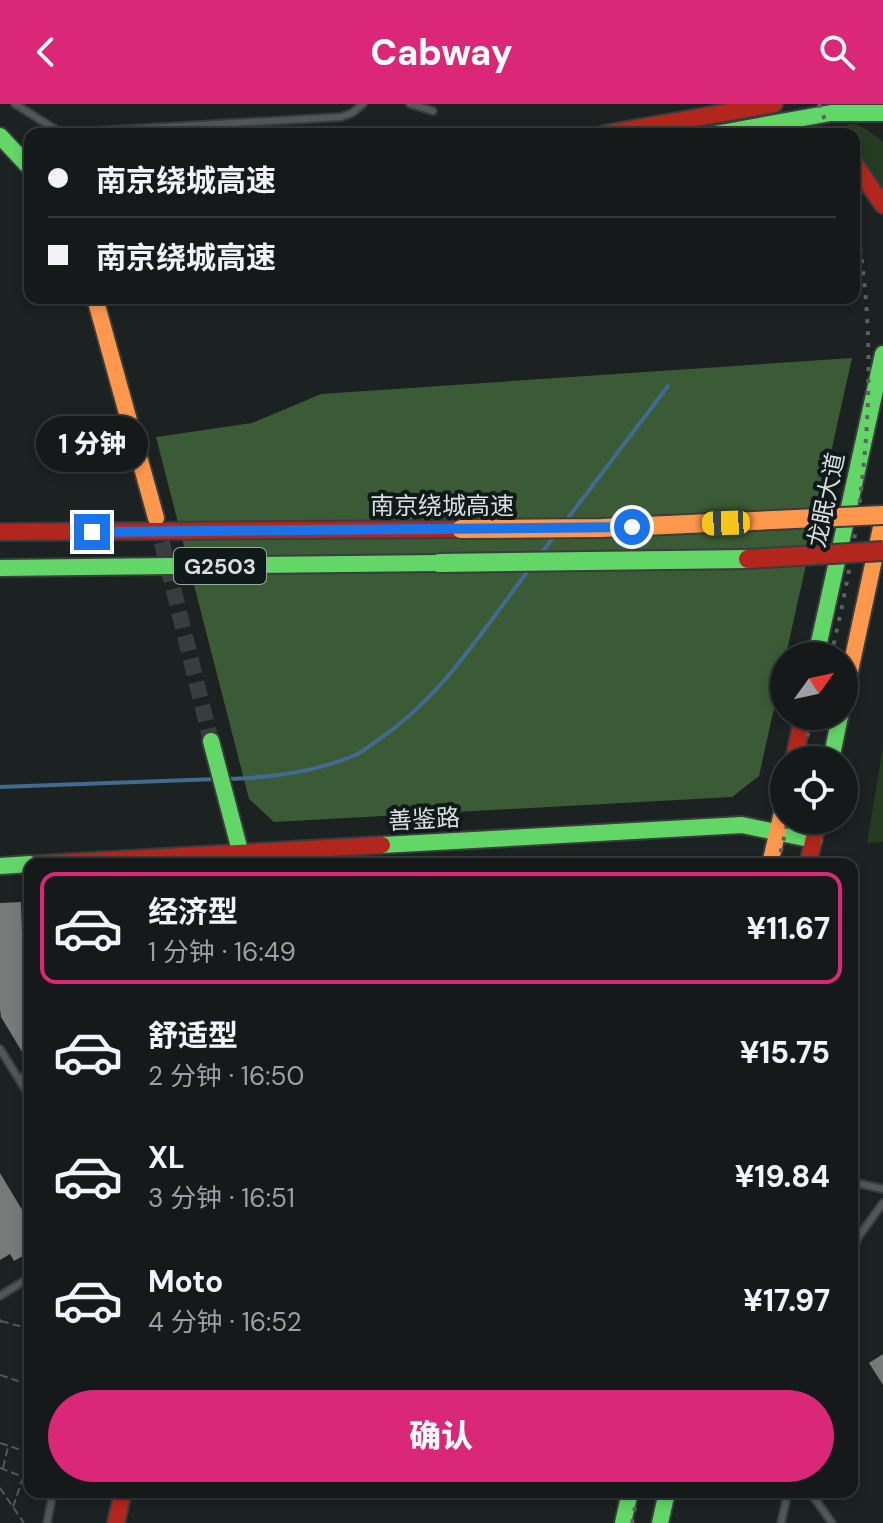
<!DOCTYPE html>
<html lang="zh">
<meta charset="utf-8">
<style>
:root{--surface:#151919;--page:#1e2222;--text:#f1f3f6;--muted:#9da0a2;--line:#343838;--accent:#db2777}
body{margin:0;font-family:"DM Sans","Noto Sans SC",sans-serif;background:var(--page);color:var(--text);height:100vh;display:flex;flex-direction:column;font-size:30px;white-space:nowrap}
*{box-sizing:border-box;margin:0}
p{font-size:26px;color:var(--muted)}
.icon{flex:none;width:44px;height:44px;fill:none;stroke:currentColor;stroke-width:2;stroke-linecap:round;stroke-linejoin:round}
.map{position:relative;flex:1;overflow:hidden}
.panel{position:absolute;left:24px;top:754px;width:834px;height:640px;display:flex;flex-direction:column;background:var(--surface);border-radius:16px;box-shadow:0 4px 12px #0003,0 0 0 2px var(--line)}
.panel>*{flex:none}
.guide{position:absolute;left:24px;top:24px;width:836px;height:176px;border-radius:16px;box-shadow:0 4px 12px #0003,0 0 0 2px var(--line);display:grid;align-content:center;height:176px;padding:0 24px;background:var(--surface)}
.needle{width:52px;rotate:57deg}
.tools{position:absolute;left:770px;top:538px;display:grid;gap:16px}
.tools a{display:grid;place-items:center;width:88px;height:88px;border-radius:50%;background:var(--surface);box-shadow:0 4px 12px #0003,0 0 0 2px var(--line);font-size:40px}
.end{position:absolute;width:36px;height:36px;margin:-18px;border:10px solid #1a73e8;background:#fff;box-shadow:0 0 0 4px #fff}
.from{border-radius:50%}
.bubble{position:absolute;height:56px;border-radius:28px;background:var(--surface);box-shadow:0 4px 12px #0003,0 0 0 2px var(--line);font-size:26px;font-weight:800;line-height:56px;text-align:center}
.car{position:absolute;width:24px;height:48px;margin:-24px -12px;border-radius:10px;box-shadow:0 0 6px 2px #0007;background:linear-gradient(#f5c518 24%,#345 0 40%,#f5c518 0 76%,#345 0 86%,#f5c518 0)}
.guide b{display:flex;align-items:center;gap:28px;height:76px;font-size:30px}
.guide b+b{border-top:2px solid var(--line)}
.guide i{width:20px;height:20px;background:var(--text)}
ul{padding:14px 0 0;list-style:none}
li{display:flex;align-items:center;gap:24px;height:112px;margin:0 16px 12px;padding:0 8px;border:4px solid transparent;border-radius:16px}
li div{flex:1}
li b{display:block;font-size:30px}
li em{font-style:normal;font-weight:800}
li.active{border-color:var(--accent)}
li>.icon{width:72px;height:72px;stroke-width:1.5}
.primary-button{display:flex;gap:16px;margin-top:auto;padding:16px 24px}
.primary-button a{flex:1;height:92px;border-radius:48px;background:var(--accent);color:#fff;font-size:32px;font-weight:800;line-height:92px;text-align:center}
header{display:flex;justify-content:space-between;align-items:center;height:104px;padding:0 24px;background:var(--accent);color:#fff;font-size:36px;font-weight:800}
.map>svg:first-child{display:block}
.green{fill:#253b22}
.forest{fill:#3a5b35}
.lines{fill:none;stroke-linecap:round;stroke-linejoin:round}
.stream{stroke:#436a8f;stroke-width:4}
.building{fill:#767a79}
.secondary-tunnel{stroke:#383e3e;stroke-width:16;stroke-dasharray:16 8;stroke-linecap:butt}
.lane-casing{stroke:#383d3d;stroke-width:10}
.fast-casing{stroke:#383d3d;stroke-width:20}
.slow-casing{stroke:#383d3d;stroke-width:20}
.jam-casing{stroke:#383d3d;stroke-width:20}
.path{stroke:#535757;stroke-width:2;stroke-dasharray:8 4;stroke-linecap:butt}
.lane{stroke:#525656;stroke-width:6}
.fast{stroke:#63d668;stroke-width:16}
.slow{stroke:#ff974d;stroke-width:16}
.jam{stroke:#b3261e;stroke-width:16}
.rail{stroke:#5d6161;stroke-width:4;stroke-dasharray:4 8;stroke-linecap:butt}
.fast-bridge-casing{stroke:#383d3d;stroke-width:22;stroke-linecap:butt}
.slow-bridge-casing{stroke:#383d3d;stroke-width:22;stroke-linecap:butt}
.jam-bridge-casing{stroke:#383d3d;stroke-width:22;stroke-linecap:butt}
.fast-bridge{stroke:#63d668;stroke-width:18}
.slow-bridge{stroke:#ff974d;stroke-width:18}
.jam-bridge{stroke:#b3261e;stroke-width:18}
.route{stroke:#1a73e8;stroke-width:10}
.labels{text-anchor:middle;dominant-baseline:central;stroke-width:8;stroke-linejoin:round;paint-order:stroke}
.shield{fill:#101a1a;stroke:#9ca4a4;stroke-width:2}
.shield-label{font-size:22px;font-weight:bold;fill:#d8dfdf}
.street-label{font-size:24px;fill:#d8dfdf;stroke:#101a1a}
</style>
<header><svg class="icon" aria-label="back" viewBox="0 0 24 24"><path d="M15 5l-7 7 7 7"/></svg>Cabway<svg class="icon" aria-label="search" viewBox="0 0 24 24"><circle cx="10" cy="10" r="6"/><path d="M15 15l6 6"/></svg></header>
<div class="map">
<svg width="883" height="1419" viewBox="0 0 883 1419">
<rect width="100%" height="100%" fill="#1c2121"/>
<path class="green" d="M 849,20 C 862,19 873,31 883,38 L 883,86 L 854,52 L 854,30 L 840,30 Z
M 883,643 L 883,738 L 867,739 Z"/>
<path class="forest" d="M 852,254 L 759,672 L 732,693 L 274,718 L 249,695 L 156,333 L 252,319 L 321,290 Z"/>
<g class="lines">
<path class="stream" d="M 565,418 L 668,282
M 541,450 L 555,431
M 226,675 C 267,674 314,668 353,652 C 362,649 370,641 378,636 C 443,592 482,527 528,467
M 0,683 L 217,675"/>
</g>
<path class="building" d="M 21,798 L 23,858 L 30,858 L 30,961 L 1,913 L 0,905 L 0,799 Z
M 0,1069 L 30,1119 L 30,1148 L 14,1157 L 10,1150 L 0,1156 Z
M 883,1250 L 883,1281 L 869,1259 Z"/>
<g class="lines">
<path class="secondary-tunnel" d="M 156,415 L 211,637"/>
<defs>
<path id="lane" d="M 15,0 L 61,29 L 341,13 L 352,9 L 363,0
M 410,0 L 433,7
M 0,945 L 30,993
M 19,975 L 30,969
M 852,1078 L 883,1085
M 852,1147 L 859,1132 L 883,1099
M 0,1192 L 30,1173
M 810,1388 L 832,1419
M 47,1419 L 53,1388
M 781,1419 L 788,1388"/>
<path id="fast" d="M 715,30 L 831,9 L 883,9
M 767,30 L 798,30
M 0,32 L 30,64
M 0,464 L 439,459
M 816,552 L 883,250
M 211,637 L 243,758
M 831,656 L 840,612
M 382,741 L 742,721 L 814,736
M 0,762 L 30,760
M 623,1419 L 630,1388
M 660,1419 L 667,1388"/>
<path id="slow" d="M 95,194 L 156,414
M 844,595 L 883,414
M 770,760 L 784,700"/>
<path id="jam" d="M 604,30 L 774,0
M 854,59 L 883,101
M 0,428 L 461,425
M 794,656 L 803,612
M 37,760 L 382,741
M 808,760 L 818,716
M 116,1419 L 123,1388"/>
</defs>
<use href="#lane" class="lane-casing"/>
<use href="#fast" class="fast-casing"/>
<use href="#slow" class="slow-casing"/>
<use href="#jam" class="jam-casing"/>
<path class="path" d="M 0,1215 L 0,1219
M 1,1217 L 30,1225
M 0,1271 L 30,1281
M 0,1339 L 30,1349
M 0,1364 L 21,1372
M 3,1364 L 8,1343
M 0,1384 L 24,1419
M 13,1403 L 30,1353"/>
<use href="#lane" class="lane"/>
<use href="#fast" class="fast"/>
<use href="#slow" class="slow"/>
<use href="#jam" class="jam"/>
<path class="rail" d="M 819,0 L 830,30
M 831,552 C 865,408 883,256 854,109
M 802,656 L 812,612
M 778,760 L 788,716
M 632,1419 L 638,1388"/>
<defs>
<path id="fast-bridge" d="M 439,459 L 748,455"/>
<path id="slow-bridge" d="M 461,425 L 601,424 L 883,411"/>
<path id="jam-bridge" d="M 748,455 L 883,447"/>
</defs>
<use href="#fast-bridge" class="fast-bridge-casing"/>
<use href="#slow-bridge" class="slow-bridge-casing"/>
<use href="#jam-bridge" class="jam-bridge-casing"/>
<use href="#fast-bridge" class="fast-bridge"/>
<use href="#slow-bridge" class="slow-bridge"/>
<use href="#jam-bridge" class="jam-bridge"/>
</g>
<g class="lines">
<path class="route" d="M 92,428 L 632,423"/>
</g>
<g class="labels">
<rect class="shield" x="174" y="444" width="92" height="36" rx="6"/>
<g class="shield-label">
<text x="220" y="462">G2503</text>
</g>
<g class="street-label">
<text transform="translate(826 396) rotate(-78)">龙眠大道</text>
<text x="442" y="401">南京绕城高速</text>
<text transform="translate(424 715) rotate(-3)">善鉴路</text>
</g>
</g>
</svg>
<div class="tools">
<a><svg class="needle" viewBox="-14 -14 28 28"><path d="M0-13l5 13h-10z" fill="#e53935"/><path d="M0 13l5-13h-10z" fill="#9da0a2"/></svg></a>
<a><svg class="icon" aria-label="locate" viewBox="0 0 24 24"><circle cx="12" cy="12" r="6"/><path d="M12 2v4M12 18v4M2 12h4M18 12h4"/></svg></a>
</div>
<i class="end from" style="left:632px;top:423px"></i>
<i class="end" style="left:92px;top:428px"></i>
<div class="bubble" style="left:36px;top:312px;width:112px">1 分钟</div>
<i class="car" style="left:726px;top:419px;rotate:268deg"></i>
<div class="guide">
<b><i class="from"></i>南京绕城高速</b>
<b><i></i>南京绕城高速</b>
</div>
<section class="panel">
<ul>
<li class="active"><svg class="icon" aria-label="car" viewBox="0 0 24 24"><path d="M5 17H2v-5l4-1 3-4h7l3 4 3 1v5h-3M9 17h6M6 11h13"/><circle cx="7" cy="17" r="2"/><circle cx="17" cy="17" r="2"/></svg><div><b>经济型</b><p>1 分钟 · 16:49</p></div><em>¥11.67</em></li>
<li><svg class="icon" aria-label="car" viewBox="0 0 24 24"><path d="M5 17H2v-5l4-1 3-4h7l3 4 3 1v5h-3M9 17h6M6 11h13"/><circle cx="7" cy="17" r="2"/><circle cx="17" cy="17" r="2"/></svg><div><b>舒适型</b><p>2 分钟 · 16:50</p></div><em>¥15.75</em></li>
<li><svg class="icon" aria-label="car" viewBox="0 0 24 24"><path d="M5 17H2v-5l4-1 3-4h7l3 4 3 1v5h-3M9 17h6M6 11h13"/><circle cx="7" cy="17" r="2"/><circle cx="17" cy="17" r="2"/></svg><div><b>XL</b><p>3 分钟 · 16:51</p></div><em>¥19.84</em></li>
<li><svg class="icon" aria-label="car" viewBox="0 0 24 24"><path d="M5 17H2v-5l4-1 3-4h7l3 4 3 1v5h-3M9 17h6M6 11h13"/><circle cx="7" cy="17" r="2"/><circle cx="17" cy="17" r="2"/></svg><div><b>Moto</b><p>4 分钟 · 16:52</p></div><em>¥17.97</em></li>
</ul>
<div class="primary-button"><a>确认</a></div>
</section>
</div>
